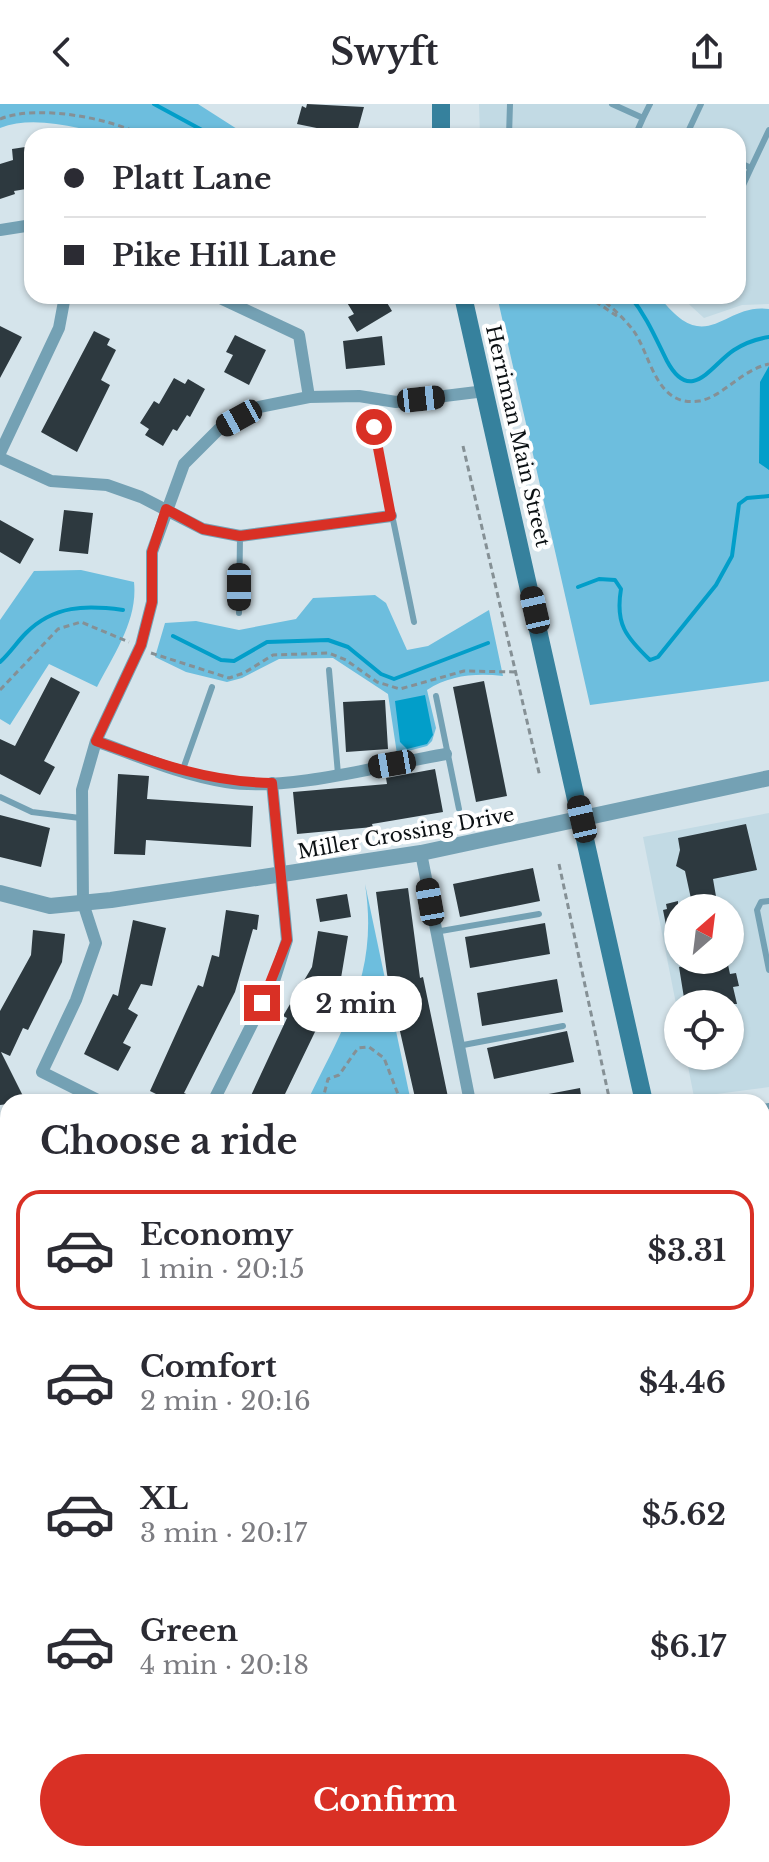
<!DOCTYPE html>
<meta charset="utf-8">
<style>
:root{--surface:#fff;--page:#f2f2f3;--text:#2b2b33;--muted:#7c7c81;--line:#e1e1e2;--accent:#d93025}
body{margin:0;font-family:"Libre Baskerville",serif;background:var(--page);color:var(--text);height:100vh;display:flex;flex-direction:column;font-size:30px;white-space:nowrap}
*{box-sizing:border-box;margin:0}
p{font-size:26px;color:var(--muted)}
.icon{flex:none;width:44px;height:44px;fill:none;stroke:currentColor;stroke-width:2;stroke-linecap:round;stroke-linejoin:round}
.map{position:relative;flex:1;overflow:hidden}
.sheet{position:absolute;left:0px;top:990px;width:770px;height:768px;display:flex;flex-direction:column;background:var(--surface);border-radius:24px 24px 0 0;box-shadow:0 2px 6px #0004}
.sheet>*{flex:none}
.top-card{position:absolute;left:24px;top:24px;width:722px;height:176px;border-radius:24px;box-shadow:0 2px 6px #0004;display:grid;align-content:center;height:176px;padding:0 40px;background:var(--surface)}
.needle{width:52px;rotate:28deg}
.buttons{position:absolute;left:664px;top:790px;display:grid;gap:16px}
.buttons a{display:grid;place-items:center;width:80px;height:80px;border-radius:50%;background:var(--surface);box-shadow:0 2px 6px #0004;font-size:40px}
.end{position:absolute;width:36px;height:36px;margin:-18px;border:10px solid #d93025;background:#fff;box-shadow:0 0 0 4px #fff}
.from{border-radius:50%}
.bubble{position:absolute;height:56px;border-radius:28px;background:var(--surface);box-shadow:0 2px 6px #0004;font-size:26px;font-weight:800;line-height:56px;text-align:center}
.car{position:absolute;width:24px;height:48px;margin:-24px -12px;border-radius:10px;box-shadow:0 0 6px 2px #0007;background:linear-gradient(#222 24%,#8ab4d8 0 40%,#222 0 76%,#8ab4d8 0 86%,#222 0)}
.top-card b{display:flex;align-items:center;gap:28px;height:76px;font-size:30px}
.top-card b+b{border-top:2px solid var(--line)}
.top-card i{width:20px;height:20px;background:var(--text)}
ul{padding:0;list-style:none}
li{display:flex;align-items:center;gap:24px;height:120px;margin:0 16px 12px;padding:0 24px;border:4px solid transparent;border-radius:24px}
li div{flex:1}
li b{display:block;font-size:30px}
li em{font-style:normal;font-weight:800}
li.current{border-color:var(--accent)}
li>.icon{width:72px;height:72px;stroke-width:1.5}
h2{padding:0 40px;font-size:36px;line-height:96px}
.primary-button{display:flex;gap:16px;margin-top:auto;padding:16px 40px}
.primary-button a{flex:1;height:92px;border-radius:48px;background:var(--accent);color:#fff;font-size:32px;font-weight:800;line-height:92px;text-align:center}
header{display:flex;justify-content:space-between;align-items:center;height:104px;padding:0 40px;background:var(--surface);font-size:36px;font-weight:800}
.map>svg:first-child{display:block}
.built{fill:#c2dae4;fill-rule:evenodd}
.green{fill:#6dbede}
.water{fill:#029ec9}
.lines{fill:none;stroke-linecap:round;stroke-linejoin:round}
.stream{stroke:#029ec9;stroke-width:4}
.building{fill:#2d393f}
.path{stroke:#859095;stroke-width:3;stroke-dasharray:6 4;stroke-linecap:butt}
.service{stroke:#74a1b4;stroke-width:6}
.minor{stroke:#74a1b4;stroke-width:12}
.tertiary{stroke:#74a1b4;stroke-width:16}
.secondary{stroke:#36819d;stroke-width:18}
.route{stroke:#d93025;stroke-width:10}
.labels{text-anchor:middle;dominant-baseline:central;stroke-width:8;stroke-linejoin:round;paint-order:stroke}
.street-label{font-size:20px;fill:#0c1114;stroke:#fff}
</style>
<header><svg class="icon" aria-label="back" viewBox="0 0 24 24"><path d="M15 5l-7 7 7 7"/></svg>Swyft<svg class="icon" aria-label="share" viewBox="0 0 24 24"><path d="M12 15V3M7 8l5-5 5 5M5 13v7h14v-7"/></svg></header>
<div class="map">
<svg width="769" height="1758" viewBox="0 0 769 1758">
<rect width="100%" height="100%" fill="#d5e4eb"/>
<path class="built" d="M 479,0 L 769,0 L 769,200 L 742,201 L 704,214 L 680,192 L 738,192 L 738,32 L 480,32 Z
M 769,709 L 769,983 L 694,993 L 686,952 L 730,952 L 730,900 L 678,900 L 678,910 L 643,733 ZM 678,804 L 730,804 L 730,856 L 678,856 Z
M 8,1676 L 8,1750 L 554,1750 L 571,1758 L 0,1758 L 0,1689 Z"/>
<path class="green" d="M 0,0 L 198,0 L 248,32 C 207,32 164,36 123,32 C 84,28 39,9 0,24 Z
M 497,192 L 659,192 C 707,256 723,198 769,205 L 769,577 L 590,601 Z
M 81,466 L 134,478 C 138,516 114,550 97,583 L 49,560 L 10,621 L 0,615 L 0,516 L 34,467 Z
M 375,491 L 386,499 L 407,546 L 428,542 L 489,506 L 503,572 C 476,569 450,571 427,586 L 436,624 L 432,637 L 427,642 L 397,650 L 388,590 L 333,554 L 279,555 L 242,574 L 227,578 L 186,568 L 155,553 L 165,519 L 196,517 L 239,526 L 296,515 L 313,494 Z
M 365,780 L 411,998 L 307,998 C 344,921 379,870 365,780 Z"/>
<path class="water" d="M 769,262 L 769,366 L 759,359 L 760,278 Z
M 425,591 L 433,631 L 427,640 L 407,645 L 400,638 L 395,597 Z"/>
<g class="lines">
<path class="stream" d="M 154,0 L 213,32
M 630,192 C 647,213 655,233 667,257 C 691,302 712,260 734,246 C 745,239 756,235 769,233
M 578,483 L 599,475 L 615,476 L 621,485 C 615,520 626,533 650,556 L 658,553 L 716,481 L 732,452 L 739,400 L 747,394 L 769,392
M 173,532 L 221,556 L 234,557 L 267,538 L 328,536 L 348,543 L 381,570 L 394,575 L 488,539
M 0,558 C 10,549 17,538 26,529 C 54,501 86,501 123,506"/>
</g>
<path class="building" d="M 307,0 L 364,3 L 356,32 L 297,20 L 302,2 L 306,4 Z
M 32,42 L 32,84 L 14,87 L 15,90 L 0,95 L 0,60 L 13,56 L 12,45 Z
M 343,192 L 383,192 L 392,207 L 357,228 L 348,213 L 354,210 Z
M 0,222 L 22,233 L 0,274 Z
M 94,227 L 110,235 L 107,241 L 116,246 L 101,276 L 110,281 L 77,348 L 41,328 Z
M 235,231 L 266,246 L 249,281 L 224,268 L 233,251 L 226,248 Z
M 382,232 L 385,261 L 346,265 L 343,237 Z
M 174,274 L 185,280 L 188,275 L 205,285 L 190,313 L 187,311 L 177,327 L 173,325 L 163,342 L 145,331 L 149,325 L 140,319 L 154,297 L 159,300 Z
M 64,406 L 93,409 L 88,450 L 59,447 Z
M 0,416 L 34,435 L 20,460 L 0,448 Z
M 51,573 L 80,588 L 44,657 L 55,663 L 40,691 L 0,670 L 0,635 L 15,642 Z
M 484,577 L 507,692 L 476,698 L 453,583 Z
M 385,596 L 388,645 L 346,648 L 343,598 Z
M 435,665 L 443,708 L 372,720 L 373,723 L 297,730 L 293,688 L 387,680 L 386,674 Z
M 118,670 L 149,672 L 147,695 L 253,702 L 251,743 L 146,736 L 145,751 L 114,750 Z
M 0,711 L 50,724 L 41,763 L 0,753 Z
M 746,720 L 757,766 L 713,775 L 718,804 L 693,804 L 685,767 L 676,762 L 680,746 L 678,734 Z
M 533,764 L 540,797 L 460,813 L 453,780 Z
M 408,784 L 420,874 L 423,873 L 449,998 L 416,998 L 387,870 L 376,788 Z
M 347,790 L 351,813 L 320,818 L 316,795 Z
M 678,797 L 678,850 L 672,851 L 663,806 L 667,805 L 666,800 Z
M 226,806 L 259,811 L 257,826 L 253,825 L 235,888 L 184,989 L 204,998 L 172,998 L 150,987 L 198,881 L 203,883 L 212,851 L 219,853 Z
M 133,816 L 166,824 L 152,882 L 141,880 L 128,905 L 138,911 L 123,939 L 131,943 L 118,967 L 84,950 L 113,890 L 118,892 Z
M 545,819 L 550,850 L 470,864 L 465,833 Z
M 33,826 L 65,830 L 62,858 L 28,926 L 23,924 L 10,952 L 1,948 L 26,998 L 0,1001 L 0,907 L 31,851 Z
M 318,827 L 348,832 L 341,874 L 285,990 L 300,998 L 248,998 L 287,914 L 283,912 L 312,863 Z
M 711,856 L 727,856 L 730,870 L 736,869 L 739,882 L 733,883 L 737,900 L 685,900 L 679,863 Z
M 557,875 L 563,908 L 482,922 L 477,889 Z
M 567,927 L 574,958 L 494,975 L 487,944 Z
M 580,984 L 582,998 L 538,998 L 538,992 Z"/>
<g class="lines">
<path class="path" d="M 0,15 C 37,0 110,14 144,32
M 587,192 L 617,212
M 598,192 C 610,202 623,213 633,226 C 651,250 655,304 699,297 C 723,293 741,266 769,260
M 463,342 L 540,673
M 151,549 L 229,574 L 244,569 L 273,551 L 329,549 L 346,556 L 377,578 L 400,585 L 464,567 L 516,568
M 0,586 L 58,525 L 81,518 L 129,538
M 559,760 L 610,998
M 322,998 L 328,975 L 339,971 L 358,944 L 369,943 L 384,954 L 401,998"/>
<path class="service" d="M 612,0 L 643,14 L 650,0
M 509,32 L 510,0
M 635,32 L 643,14
M 686,32 L 701,0
M 738,58 L 751,64 L 769,26
M 738,92 L 751,64
M 374,323 L 414,518
M 239,509 L 240,432
M 329,566 L 338,670
M 436,592 L 459,705
M 182,668 L 212,583
M 0,693 L 32,708 L 80,714
M 769,797 L 761,798 L 757,806 L 769,866
M 435,828 L 539,810
M 458,942 L 563,922
M 762,1003 L 769,1002
M 320,1750 L 339,1758"/>
<path class="minor" d="M 0,126 L 32,121
M 216,192 L 299,231 L 309,293
M 0,349 L 59,224 L 65,192
M 0,354 L 51,377 L 107,381 L 141,393 L 203,425 L 240,432 L 391,412
M 96,637 C 138,652 181,671 226,678 C 288,688 383,661 446,650
M 421,749 L 470,998
M 102,998 L 42,968 L 76,896 L 96,839 L 83,799 L 82,686 L 96,637 L 141,541 L 152,498 L 152,448 L 184,360 L 219,325 L 259,303 L 309,293 L 359,292 L 396,298 L 485,287
M 213,998 L 275,874 L 287,836 L 272,679
M 0,1287 L 8,1291
M 0,1426 L 8,1430
M 0,1561 L 8,1549"/>
<path class="tertiary" d="M 0,789 L 50,802 L 111,796 L 421,749 L 769,674"/>
<path class="secondary" d="M 441,0 L 441,32
M 463,192 L 644,998
M 705,1758 L 707,1750"/>
</g>
<g class="lines">
<path class="route" d="M 262,899 L 287,836 L 272,679 C 207,678 157,659 96,637 L 141,541 L 152,498 L 152,448 L 166,405 L 203,425 L 240,432 L 391,412 L 374,323"/>
</g>
<g class="labels">
<g class="street-label">
<text transform="translate(518 332) rotate(77)">Herriman Main Street</text>
<text transform="translate(406 729) rotate(-10)">Miller Crossing Drive</text>
</g>
</g>
</svg>
<div class="buttons">
<a><svg class="needle" viewBox="-14 -14 28 28"><path d="M0-13l5 13h-10z" fill="#e53935"/><path d="M0 13l5-13h-10z" fill="#7c7c81"/></svg></a>
<a><svg class="icon" aria-label="locate" viewBox="0 0 24 24"><circle cx="12" cy="12" r="6"/><path d="M12 2v4M12 18v4M2 12h4M18 12h4"/></svg></a>
</div>
<i class="end from" style="left:374px;top:323px"></i>
<i class="end" style="left:262px;top:899px"></i>
<div class="bubble" style="left:290px;top:872px;width:132px">2 min</div>
<i class="car" style="left:421px;top:295px;rotate:84deg"></i>
<i class="car" style="left:239px;top:314px;rotate:241deg"></i>
<i class="car" style="left:239px;top:483px;rotate:180deg"></i>
<i class="car" style="left:535px;top:506px;rotate:347deg"></i>
<i class="car" style="left:392px;top:660px;rotate:260deg"></i>
<i class="car" style="left:582px;top:715px;rotate:347deg"></i>
<i class="car" style="left:430px;top:798px;rotate:350deg"></i>
<div class="top-card">
<b><i class="from"></i>Platt Lane</b>
<b><i></i>Pike Hill Lane</b>
</div>
<section class="sheet">
<h2>Choose a ride</h2>
<ul>
<li class="current"><svg class="icon" aria-label="car" viewBox="0 0 24 24"><path d="M5 17H2v-5l4-1 3-4h7l3 4 3 1v5h-3M9 17h6M6 11h13"/><circle cx="7" cy="17" r="2"/><circle cx="17" cy="17" r="2"/></svg><div><b>Economy</b><p>1 min · 20:15</p></div><em>$3.31</em></li>
<li><svg class="icon" aria-label="car" viewBox="0 0 24 24"><path d="M5 17H2v-5l4-1 3-4h7l3 4 3 1v5h-3M9 17h6M6 11h13"/><circle cx="7" cy="17" r="2"/><circle cx="17" cy="17" r="2"/></svg><div><b>Comfort</b><p>2 min · 20:16</p></div><em>$4.46</em></li>
<li><svg class="icon" aria-label="car" viewBox="0 0 24 24"><path d="M5 17H2v-5l4-1 3-4h7l3 4 3 1v5h-3M9 17h6M6 11h13"/><circle cx="7" cy="17" r="2"/><circle cx="17" cy="17" r="2"/></svg><div><b>XL</b><p>3 min · 20:17</p></div><em>$5.62</em></li>
<li><svg class="icon" aria-label="car" viewBox="0 0 24 24"><path d="M5 17H2v-5l4-1 3-4h7l3 4 3 1v5h-3M9 17h6M6 11h13"/><circle cx="7" cy="17" r="2"/><circle cx="17" cy="17" r="2"/></svg><div><b>Green</b><p>4 min · 20:18</p></div><em>$6.17</em></li>
</ul>
<div class="primary-button"><a>Confirm</a></div>
</section>
</div>
